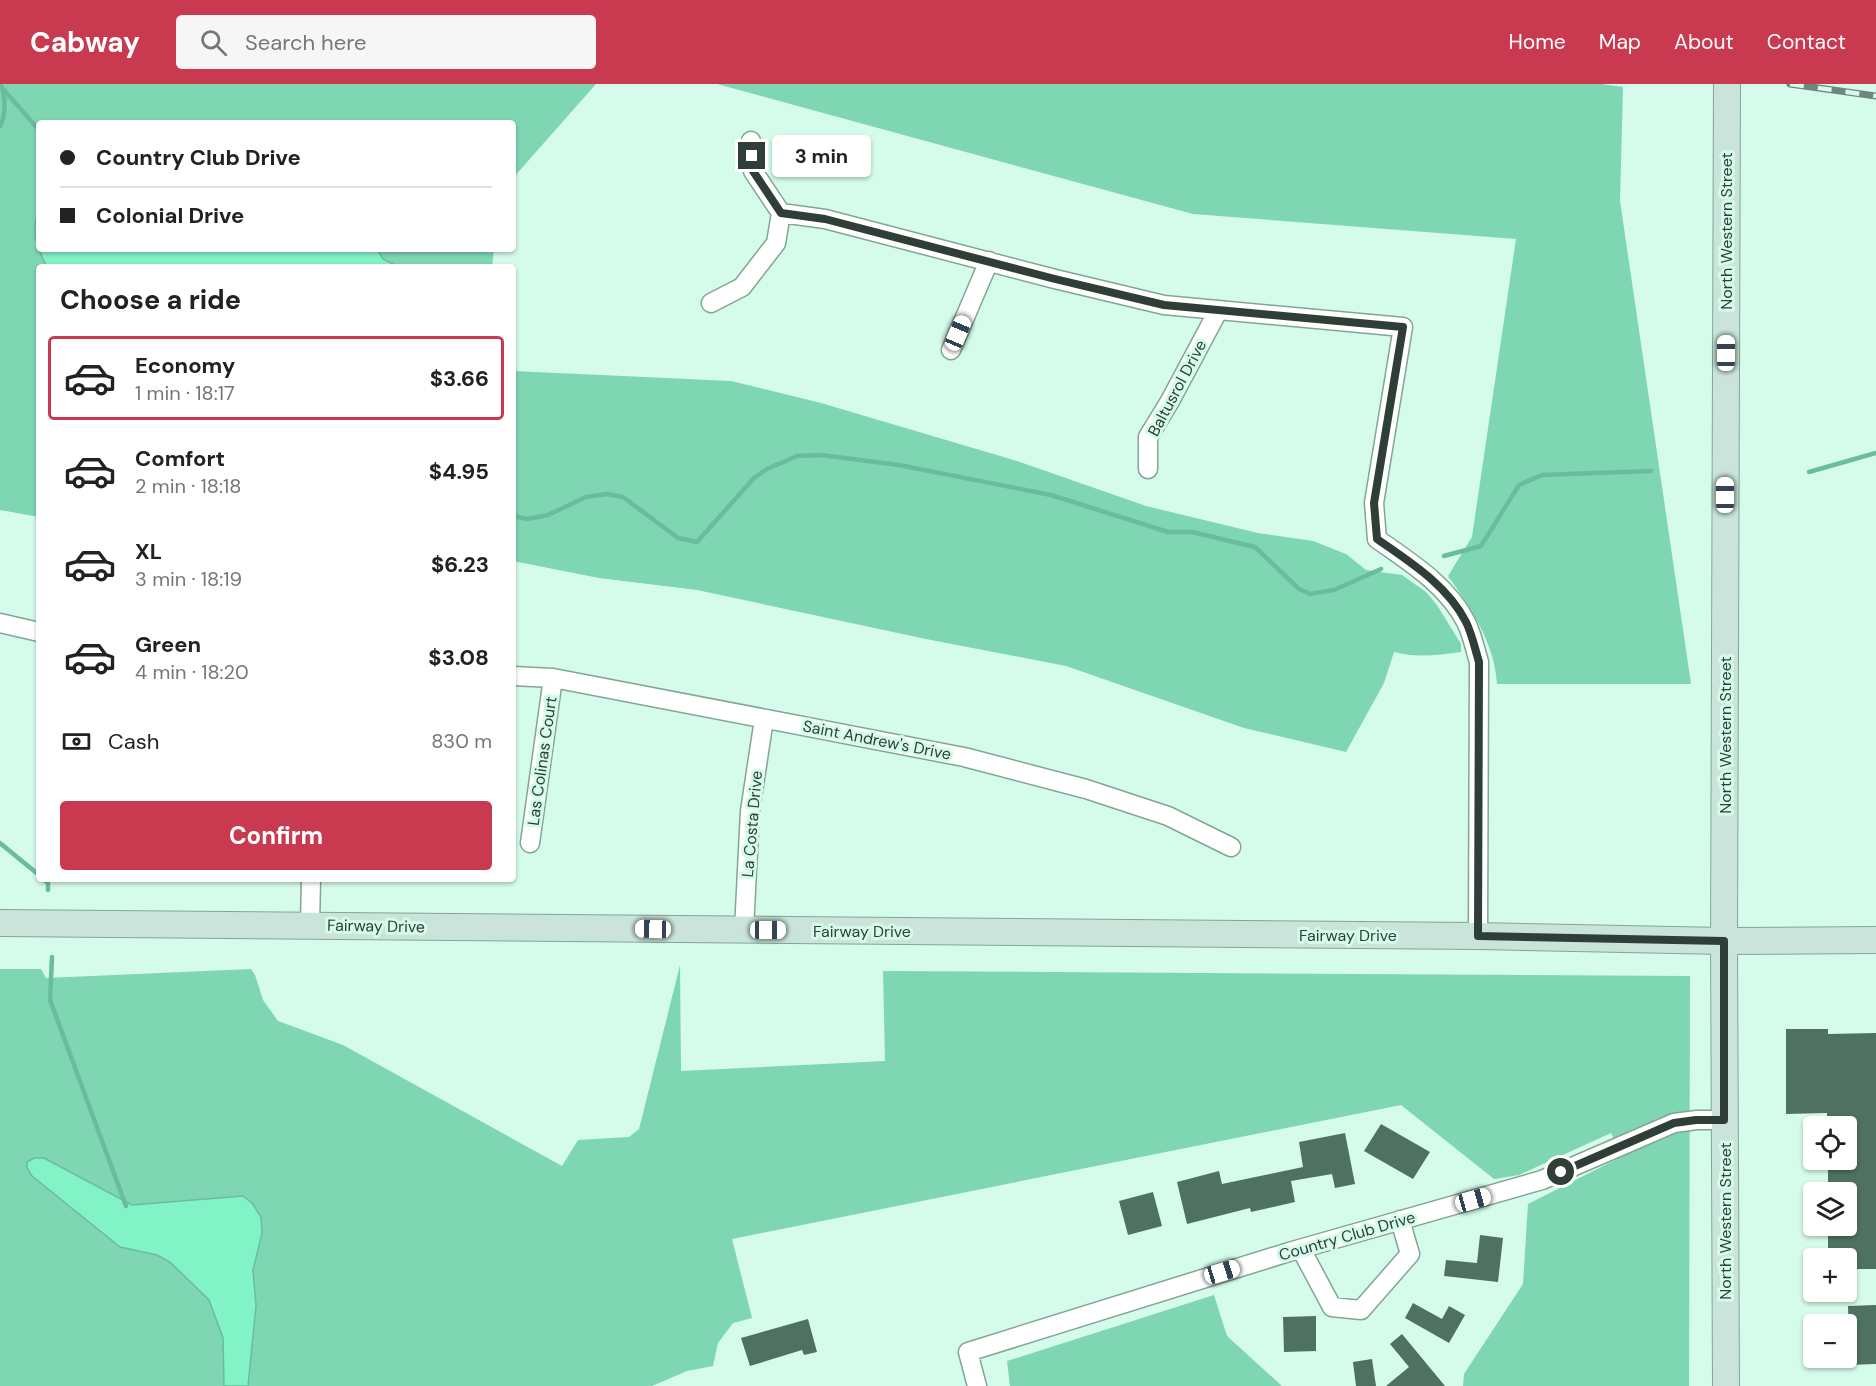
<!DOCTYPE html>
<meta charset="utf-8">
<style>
:root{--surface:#fff;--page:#f6f6f6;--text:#222;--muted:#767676;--line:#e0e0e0;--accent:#c93950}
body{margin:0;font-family:"DM Sans",sans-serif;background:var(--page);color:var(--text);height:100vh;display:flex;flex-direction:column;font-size:22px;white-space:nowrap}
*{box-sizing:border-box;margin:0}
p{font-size:20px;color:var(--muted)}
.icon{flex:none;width:33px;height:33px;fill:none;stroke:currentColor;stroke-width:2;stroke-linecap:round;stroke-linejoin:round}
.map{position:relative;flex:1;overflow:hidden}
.panel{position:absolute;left:36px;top:180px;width:480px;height:618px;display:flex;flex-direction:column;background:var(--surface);border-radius:6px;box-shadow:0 2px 4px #0004}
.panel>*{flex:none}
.hud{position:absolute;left:36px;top:36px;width:480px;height:132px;border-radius:6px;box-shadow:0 2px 4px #0004;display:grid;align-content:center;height:132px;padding:0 24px;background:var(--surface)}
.tools{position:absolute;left:1803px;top:1032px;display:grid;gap:12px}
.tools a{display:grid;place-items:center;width:54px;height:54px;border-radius:6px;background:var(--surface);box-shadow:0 2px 4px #0004;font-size:30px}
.end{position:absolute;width:27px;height:27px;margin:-14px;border:8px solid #2f3e37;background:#fff;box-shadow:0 0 0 3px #fff}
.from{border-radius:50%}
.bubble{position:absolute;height:42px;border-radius:6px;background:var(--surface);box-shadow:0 2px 4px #0004;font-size:20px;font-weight:700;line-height:42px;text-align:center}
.car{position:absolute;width:18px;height:36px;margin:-18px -9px;border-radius:8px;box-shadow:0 0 4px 2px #0007;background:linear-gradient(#fff 24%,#345 0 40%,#fff 0 76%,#345 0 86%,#fff 0)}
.hud b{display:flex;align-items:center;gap:21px;height:57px;font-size:22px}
.hud b+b{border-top:2px solid var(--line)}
.hud i{width:15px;height:15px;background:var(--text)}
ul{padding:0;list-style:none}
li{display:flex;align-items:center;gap:18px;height:84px;margin:0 12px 9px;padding:0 12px;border:3px solid transparent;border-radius:6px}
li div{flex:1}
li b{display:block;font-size:22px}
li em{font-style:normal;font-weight:700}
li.on{border-color:var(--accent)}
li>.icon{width:54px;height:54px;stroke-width:1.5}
h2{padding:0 24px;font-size:27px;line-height:72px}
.pay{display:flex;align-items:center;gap:15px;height:66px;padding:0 24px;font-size:22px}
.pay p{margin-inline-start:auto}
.action{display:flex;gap:12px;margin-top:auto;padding:12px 24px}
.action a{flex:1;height:69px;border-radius:6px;background:var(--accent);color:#fff;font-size:24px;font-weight:700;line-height:69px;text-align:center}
header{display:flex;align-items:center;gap:36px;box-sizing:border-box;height:84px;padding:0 30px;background:var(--accent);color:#fff}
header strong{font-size:28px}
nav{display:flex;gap:33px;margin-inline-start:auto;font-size:21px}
.search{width:420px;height:54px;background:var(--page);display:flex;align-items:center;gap:15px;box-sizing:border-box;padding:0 21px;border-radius:6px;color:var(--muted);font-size:22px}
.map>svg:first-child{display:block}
.green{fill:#7ed6b3}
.water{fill:#82f3c7;stroke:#69bd9c;stroke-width:1.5}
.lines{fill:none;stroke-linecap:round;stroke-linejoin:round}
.stream{stroke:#69bd9c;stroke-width:4.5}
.building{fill:#4e7162}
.street-casing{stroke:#82a696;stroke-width:21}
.secondary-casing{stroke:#82a696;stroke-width:28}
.street{stroke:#fff;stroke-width:18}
.secondary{stroke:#cbe4db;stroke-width:26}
.rail-casing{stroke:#6e867b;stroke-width:7}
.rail{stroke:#d5fbea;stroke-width:4.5;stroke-dasharray:14;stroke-linecap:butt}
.route{stroke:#2f3e37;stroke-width:8}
.labels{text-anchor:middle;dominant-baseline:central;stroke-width:6;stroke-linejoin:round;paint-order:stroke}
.street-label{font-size:16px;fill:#2f3e37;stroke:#d5fbea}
</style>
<header>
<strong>Cabway</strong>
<div class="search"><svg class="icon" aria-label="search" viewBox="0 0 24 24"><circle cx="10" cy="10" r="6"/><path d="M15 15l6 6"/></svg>Search here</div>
<nav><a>Home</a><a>Map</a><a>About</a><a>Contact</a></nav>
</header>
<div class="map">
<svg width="1876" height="1302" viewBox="0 0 1876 1302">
<rect width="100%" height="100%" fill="#d5fbea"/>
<path class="green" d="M 0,0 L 596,0 L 513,94 L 513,39 L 39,39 L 39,165 L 494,165 L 492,183 L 39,183 L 39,433 L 0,426 Z
M 717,0 L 1601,0 L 1623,3 L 1620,117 L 1691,600 L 1497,600 C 1495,560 1471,524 1448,492 L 1472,453 L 1516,155 L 1193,130 Z
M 513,287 L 731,297 L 821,319 L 1017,377 L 1146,422 L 1258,449 L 1313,457 L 1346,470 L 1366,486 L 1402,491 L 1426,508 L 1437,521 L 1461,560 L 1461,568 C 1438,571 1416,574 1394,568 L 1384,599 L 1346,668 L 1244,644 L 1066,582 L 926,555 L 697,506 L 599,494 L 513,477 Z
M 680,881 L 681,987 L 885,977 L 883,887 L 1690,892 L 1689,1302 L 1463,1302 L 1464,1290 L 1523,1200 L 1528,1120 L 1617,1075 L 1621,1069 L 1611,1049 L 1519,1091 L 1494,1095 L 1401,1021 L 732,1155 L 752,1234 L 733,1239 L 718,1259 L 713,1282 L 687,1287 L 652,1302 L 0,1302 L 0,885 L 41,885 L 46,894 L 251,885 L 255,891 L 263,916 L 278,937 L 343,961 L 562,1082 L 578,1056 L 629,1053 L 639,1045 Z
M 1214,1211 L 1227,1252 L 1282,1302 L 1010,1302 L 1007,1277 Z"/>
<path class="water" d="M 39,126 L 39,165 L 377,165 L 383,175 L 399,183 L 47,183 C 37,164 30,146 39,126 Z
M 34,1074 L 44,1074 L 132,1121 L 243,1112 L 252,1119 L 261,1133 L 262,1149 L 253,1186 L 256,1222 L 248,1302 L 224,1302 L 223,1254 L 209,1216 L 170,1178 L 157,1171 L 120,1163 L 32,1092 L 27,1084 L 27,1078 Z"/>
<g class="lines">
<path class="stream" d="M 0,0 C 6,10 6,32 0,42
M 4,6 L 39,46
M 1809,388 L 1876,369
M 513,432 L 527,435 L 548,431 L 586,413 L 607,410 L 623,413 L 678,454 L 697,458 L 754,394 L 767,385 L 797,372 L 821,371 L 899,381 L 1051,411 L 1168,448 L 1192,448 L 1255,463 L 1299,505 L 1310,510 L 1334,506 L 1381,485
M 1444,472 L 1481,462 L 1519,401 L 1542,391 L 1651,387
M 0,759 L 39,791
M 43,795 L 48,799 L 48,806
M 52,873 L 50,916 L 126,1122"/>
</g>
<path class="building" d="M 1786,945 L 1828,945 L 1828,950 L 1876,949 L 1876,1185 L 1846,1185 L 1846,1174 L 1828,1174 L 1828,1142 L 1846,1142 L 1846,1108 L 1828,1108 L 1828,1076 L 1846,1076 L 1846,1042 L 1827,1042 L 1827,1029 L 1786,1030 Z
M 1381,1040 L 1430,1068 L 1413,1095 L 1364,1067 Z
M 1345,1049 L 1355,1100 L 1335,1104 L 1332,1090 L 1291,1097 L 1295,1118 L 1251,1128 L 1250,1124 L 1187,1140 L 1177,1098 L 1219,1087 L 1222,1100 L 1303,1083 L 1299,1058 Z
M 1153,1108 L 1162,1142 L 1128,1151 L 1119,1117 Z
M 1480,1151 L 1503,1154 L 1498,1198 L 1444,1192 L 1446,1176 L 1477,1179 Z
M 1413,1219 L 1442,1235 L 1449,1222 L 1465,1231 L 1449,1259 L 1405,1234 Z
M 1876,1221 L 1876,1280 L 1846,1281 L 1846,1257 L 1849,1257 L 1848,1222 Z
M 1316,1232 L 1316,1267 L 1284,1268 L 1283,1233 Z
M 808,1235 L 817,1268 L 804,1271 L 802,1266 L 750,1282 L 741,1254 Z
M 1402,1250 L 1445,1302 L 1386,1302 L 1409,1283 L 1390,1260 Z
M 1372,1275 L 1376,1302 L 1356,1302 L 1353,1278 Z"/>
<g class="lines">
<defs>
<path id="street" d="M 751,57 L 753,87 L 781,129 L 825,135 L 1055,195 L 1164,221 L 1403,243 L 1374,419 L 1377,455 C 1410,478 1447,501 1466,538 C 1472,550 1475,565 1479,578 L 1478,852
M 711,219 L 742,203 L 776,159 L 781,129
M 951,266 L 989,177
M 1148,385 L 1148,353 L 1170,317 L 1218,227
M 0,539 L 39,548
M 513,592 L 553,594 L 964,673 L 1086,705 L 1168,732 L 1231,763
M 530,759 L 553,594
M 310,841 L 311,795
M 744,846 L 750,727 L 764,635
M 1301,1165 L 1332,1223 L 1361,1226 L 1410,1170 L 1400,1136
M 977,1302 L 968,1268 L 1289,1168 L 1542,1096 L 1674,1039 L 1697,1036 L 1724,1036"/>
<path id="secondary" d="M 0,839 L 1478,852 L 1724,857 L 1876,856
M 1726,1302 L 1724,857 L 1727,0"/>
</defs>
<use href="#street" class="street-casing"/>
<use href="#secondary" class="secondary-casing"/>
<use href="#street" class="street"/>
<use href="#secondary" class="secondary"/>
<defs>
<path id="rail" d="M 1790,0 L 1876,12"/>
</defs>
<use href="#rail" class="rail-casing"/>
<use href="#rail" class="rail"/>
</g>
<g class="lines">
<path class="route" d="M 752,72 L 753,87 L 781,129 L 825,135 L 1055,195 L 1164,221 L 1403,243 L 1374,419 L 1377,455 C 1410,478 1447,501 1466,538 C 1472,550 1475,565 1479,578 L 1478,852 L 1724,857 L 1724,1036 L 1696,1036 L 1674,1039 L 1561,1088"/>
</g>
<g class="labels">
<g class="street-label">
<text transform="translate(1726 147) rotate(-90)">North Western Street</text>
<text transform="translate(1177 304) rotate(-62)">Baltusrol Drive</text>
<text transform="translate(1725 651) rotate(-90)">North Western Street</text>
<text transform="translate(877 656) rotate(11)">Saint Andrew's Drive</text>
<text transform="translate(542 677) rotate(-82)">Las Colinas Court</text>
<text transform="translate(752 740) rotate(-85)">La Costa Drive</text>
<text transform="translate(376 842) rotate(1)">Fairway Drive</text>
<text x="862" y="847">Fairway Drive</text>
<text x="1348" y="851">Fairway Drive</text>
<text transform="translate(1725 1137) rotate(-90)">North Western Street</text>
<text transform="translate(1347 1152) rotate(-16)">Country Club Drive</text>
</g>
</g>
</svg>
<div class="tools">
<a><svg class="icon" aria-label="locate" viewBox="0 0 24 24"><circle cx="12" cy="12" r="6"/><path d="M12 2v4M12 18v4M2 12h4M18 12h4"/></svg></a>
<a><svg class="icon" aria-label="layers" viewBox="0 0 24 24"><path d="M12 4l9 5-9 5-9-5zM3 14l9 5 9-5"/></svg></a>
<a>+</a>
<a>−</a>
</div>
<i class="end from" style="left:1561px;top:1088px"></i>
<i class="end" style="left:752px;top:72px"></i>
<div class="bubble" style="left:772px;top:51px;width:99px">3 min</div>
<i class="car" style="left:958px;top:249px;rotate:23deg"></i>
<i class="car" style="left:1726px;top:269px;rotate:0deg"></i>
<i class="car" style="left:1725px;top:411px;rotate:0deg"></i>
<i class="car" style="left:653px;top:845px;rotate:271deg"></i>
<i class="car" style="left:768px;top:846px;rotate:90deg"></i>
<i class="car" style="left:1473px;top:1116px;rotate:74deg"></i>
<i class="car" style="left:1222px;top:1188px;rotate:73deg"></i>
<div class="hud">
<b><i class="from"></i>Country Club Drive</b>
<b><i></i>Colonial Drive</b>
</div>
<section class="panel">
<h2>Choose a ride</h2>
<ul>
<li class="on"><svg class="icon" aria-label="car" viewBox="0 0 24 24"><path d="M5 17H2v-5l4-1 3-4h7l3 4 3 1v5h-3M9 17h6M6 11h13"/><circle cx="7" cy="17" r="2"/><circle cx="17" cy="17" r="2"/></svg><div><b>Economy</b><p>1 min · 18:17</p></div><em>$3.66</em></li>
<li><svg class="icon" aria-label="car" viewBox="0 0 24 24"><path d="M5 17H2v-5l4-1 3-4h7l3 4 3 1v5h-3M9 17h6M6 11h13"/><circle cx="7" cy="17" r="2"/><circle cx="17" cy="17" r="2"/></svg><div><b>Comfort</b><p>2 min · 18:18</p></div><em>$4.95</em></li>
<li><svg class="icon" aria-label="car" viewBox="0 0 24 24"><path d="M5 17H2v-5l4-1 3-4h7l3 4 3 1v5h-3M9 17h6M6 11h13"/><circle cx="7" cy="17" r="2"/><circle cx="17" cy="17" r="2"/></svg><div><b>XL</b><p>3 min · 18:19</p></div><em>$6.23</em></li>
<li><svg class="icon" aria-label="car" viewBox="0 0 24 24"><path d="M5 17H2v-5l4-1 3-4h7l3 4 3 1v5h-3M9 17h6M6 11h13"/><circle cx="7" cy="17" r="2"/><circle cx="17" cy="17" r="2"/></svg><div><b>Green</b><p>4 min · 18:20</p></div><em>$3.08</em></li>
</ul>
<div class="pay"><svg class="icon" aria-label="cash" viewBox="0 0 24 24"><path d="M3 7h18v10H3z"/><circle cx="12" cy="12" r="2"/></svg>Cash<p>830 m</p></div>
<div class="action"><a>Confirm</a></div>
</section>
</div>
